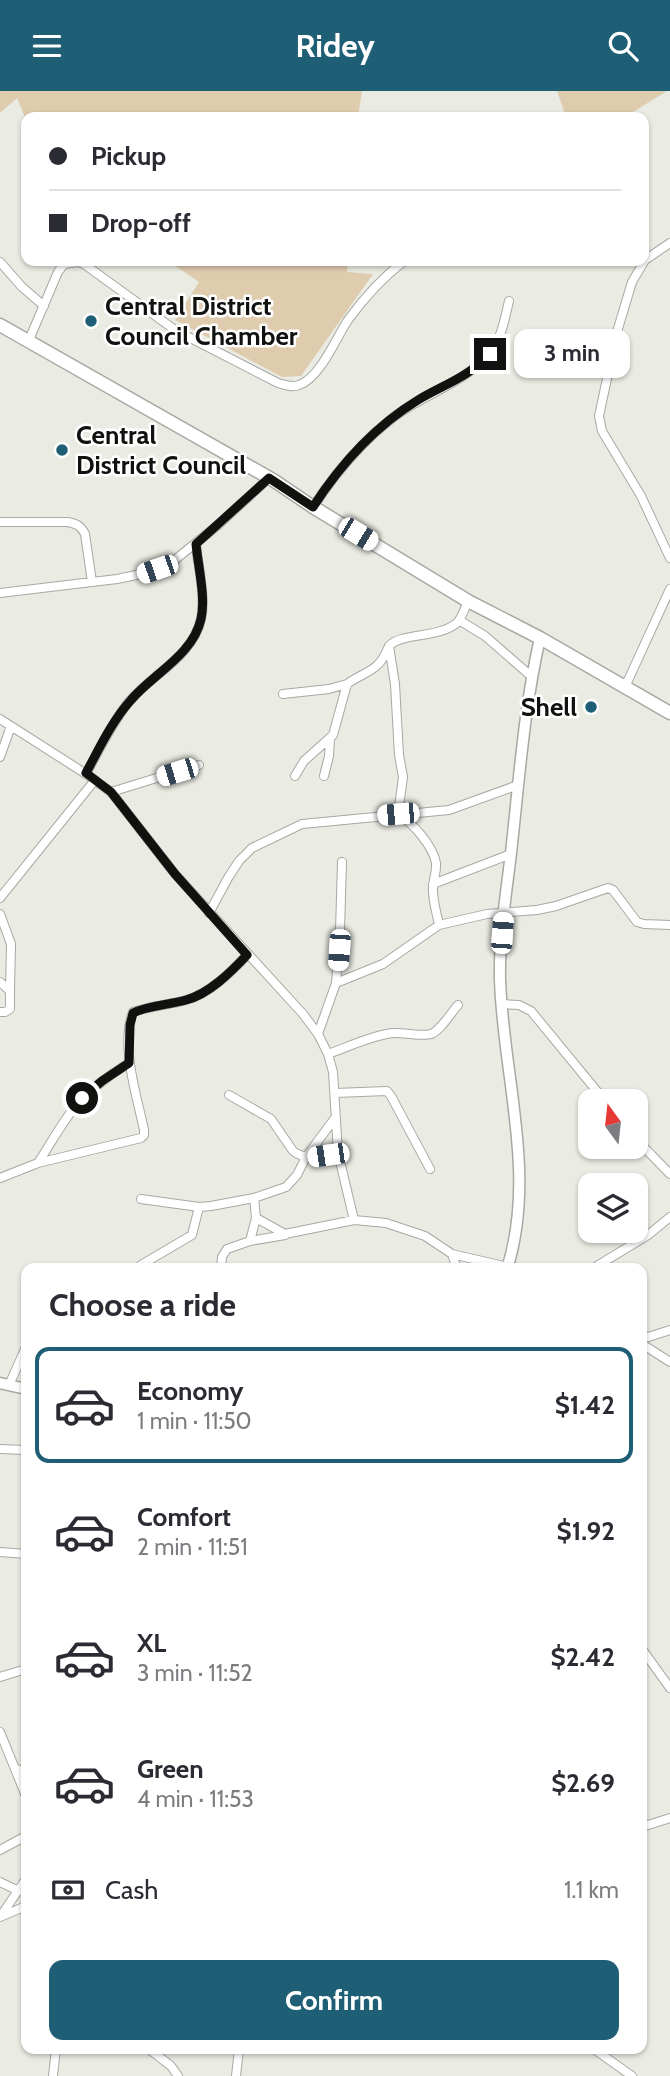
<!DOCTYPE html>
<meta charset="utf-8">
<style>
:root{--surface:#fff;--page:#f7f7f7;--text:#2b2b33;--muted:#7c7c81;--line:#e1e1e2;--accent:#1f5f75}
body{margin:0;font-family:Cabin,sans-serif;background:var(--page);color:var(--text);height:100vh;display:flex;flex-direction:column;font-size:26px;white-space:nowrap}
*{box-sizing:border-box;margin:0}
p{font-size:23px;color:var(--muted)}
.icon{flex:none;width:38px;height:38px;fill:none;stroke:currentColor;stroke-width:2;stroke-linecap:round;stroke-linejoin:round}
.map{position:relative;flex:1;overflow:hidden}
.drawer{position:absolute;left:21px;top:1172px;width:626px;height:791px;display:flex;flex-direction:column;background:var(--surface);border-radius:14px;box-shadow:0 2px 5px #0004}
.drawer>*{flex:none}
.guide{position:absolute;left:21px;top:21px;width:628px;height:154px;border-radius:14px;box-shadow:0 2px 5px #0004;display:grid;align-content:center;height:154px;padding:0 28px;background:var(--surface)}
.needle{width:46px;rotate:345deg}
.controls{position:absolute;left:578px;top:998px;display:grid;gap:14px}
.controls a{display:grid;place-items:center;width:70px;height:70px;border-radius:14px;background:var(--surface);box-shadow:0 2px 5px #0004;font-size:35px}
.end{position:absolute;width:32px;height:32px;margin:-16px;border:9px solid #11120f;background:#fff;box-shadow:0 0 0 4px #fff}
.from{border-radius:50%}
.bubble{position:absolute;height:49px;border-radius:14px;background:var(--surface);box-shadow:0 2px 5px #0004;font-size:23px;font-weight:700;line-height:49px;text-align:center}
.car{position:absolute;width:21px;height:42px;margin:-21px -10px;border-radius:9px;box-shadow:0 0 5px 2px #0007;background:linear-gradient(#fff 24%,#345 0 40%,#fff 0 76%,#345 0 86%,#fff 0)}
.guide b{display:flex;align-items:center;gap:24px;height:66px;font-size:26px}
.guide b+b{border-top:2px solid var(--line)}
.guide i{width:18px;height:18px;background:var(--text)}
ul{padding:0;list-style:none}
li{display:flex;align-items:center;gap:21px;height:116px;margin:0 14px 10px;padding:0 14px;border:4px solid transparent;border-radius:14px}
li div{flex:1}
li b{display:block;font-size:26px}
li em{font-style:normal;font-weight:700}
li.current{border-color:var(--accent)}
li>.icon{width:63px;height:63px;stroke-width:1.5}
h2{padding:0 28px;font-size:32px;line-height:84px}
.pay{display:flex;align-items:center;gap:18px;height:77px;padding:0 28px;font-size:26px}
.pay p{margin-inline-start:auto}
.cta{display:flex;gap:14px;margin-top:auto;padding:14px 28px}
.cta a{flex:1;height:80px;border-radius:14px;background:var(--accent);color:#fff;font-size:28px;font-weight:700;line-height:80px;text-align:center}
header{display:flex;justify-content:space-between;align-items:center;height:91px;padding:0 28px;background:var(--accent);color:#fff;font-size:32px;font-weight:700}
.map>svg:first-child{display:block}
.green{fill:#dfcbae}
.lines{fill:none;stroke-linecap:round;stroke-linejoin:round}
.street-casing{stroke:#a7a9a2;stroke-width:10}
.secondary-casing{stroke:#a7a9a2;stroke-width:13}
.primary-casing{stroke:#a7a9a2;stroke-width:15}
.street{stroke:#fff;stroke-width:8}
.secondary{stroke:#fff;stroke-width:10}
.primary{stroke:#fff;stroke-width:12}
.route{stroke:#11120f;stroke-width:9}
.poi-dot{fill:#1f5f75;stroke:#fff;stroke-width:2.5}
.labels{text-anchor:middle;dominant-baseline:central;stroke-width:5;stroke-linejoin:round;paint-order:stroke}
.poi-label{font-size:26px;font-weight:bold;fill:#11120f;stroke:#fff;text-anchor:start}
</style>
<header><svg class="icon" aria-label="menu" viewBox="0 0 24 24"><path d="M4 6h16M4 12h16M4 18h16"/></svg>Ridey<svg class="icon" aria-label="search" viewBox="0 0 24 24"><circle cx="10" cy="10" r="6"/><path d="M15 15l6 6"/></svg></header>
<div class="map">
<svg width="670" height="1985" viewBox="0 0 670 1985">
<rect width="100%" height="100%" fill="#eaece3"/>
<path class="green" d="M 0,0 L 362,0 L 358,26 L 26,26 L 26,29 L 17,7 L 0,22 Z
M 557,0 L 667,0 L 625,26 L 566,26 Z
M 168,170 L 348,170 L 347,181 L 373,183 L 301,285 L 282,286 L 175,229 L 199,191 Z"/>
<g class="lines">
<defs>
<path id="street" d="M 670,152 L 645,169 L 632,191 L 617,241 L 599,325 L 602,340 L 641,405 L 670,467
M 0,171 L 22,196 L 44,215
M 29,249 L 58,181 L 64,173 L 78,171 L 84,173 L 175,239 L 278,292 C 285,294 292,297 299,294 C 320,287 336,247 348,229 C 364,207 382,187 404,170
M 313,416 C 336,381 361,351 395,325 C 430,299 479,288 499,246 C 504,235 506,222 509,210
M 0,431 L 68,431 C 77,433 81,435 85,443 L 92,491
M 0,502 L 117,488 L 141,483 L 171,472 L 218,434 L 269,387
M 459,529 L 485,545 L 531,585
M 625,596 L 670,498
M 283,603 L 329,598 L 347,593
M 0,628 L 86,683 L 111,701 L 175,783 L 303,923 L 318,943 L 328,963 L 333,981 L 338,1062 L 354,1129
M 0,666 L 11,635
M 86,683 C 99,659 111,634 127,613 C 150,584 193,566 201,528 C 206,507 198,475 196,453
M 295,685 L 304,670 L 333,644 L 347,593 C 365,580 379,581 388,557
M 324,685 L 329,665 L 330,648
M 111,701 L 199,674
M 398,723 L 403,686 L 399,664 L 395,593 L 389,555 C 402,541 439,548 458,531 C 462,526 465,517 468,510
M 398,723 C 413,732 433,755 436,772 C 437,782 432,791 433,800 C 433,811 437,823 439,834
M 433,793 L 511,763
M 0,807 L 95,689
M 209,822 L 228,787 L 239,770 L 252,757 L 302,733 L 449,719 L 518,694
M 0,823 L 11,853 L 10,900
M 0,891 L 10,900 L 10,918 L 5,921 L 0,921
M 336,892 L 340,840 L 342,771
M 501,913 L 519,914 L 531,920 L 605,1010
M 318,943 L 336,892 L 383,873 L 439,834 L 487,823 L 537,819 L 556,815 L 608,797 L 613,799 L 637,831 L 644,833 L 670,834
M 328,963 C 348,956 370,945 392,942 C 404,941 422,946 431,943 C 441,939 450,923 458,914
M 335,1002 L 387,1000 L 391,1005 L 430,1078
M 229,1004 L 271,1028 L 293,1060 C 305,1070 324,1064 338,1062
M 635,1047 L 670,1083
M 38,1072 C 49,1055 59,1037 71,1021 C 86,1001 108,985 129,972
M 0,1087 L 38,1072 L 141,1047 L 144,1044 L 144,1039 C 137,1005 120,955 133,921 C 149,915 169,914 186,909 C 209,903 231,881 247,864
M 141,1108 L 199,1116 L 211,1115 L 254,1107 L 286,1096 L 297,1084 L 306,1066 L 335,1027
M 256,1127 L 285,1143 L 354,1129 L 386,1132 L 425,1145 L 452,1163 L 508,1176
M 250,1150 L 256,1127 L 254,1107
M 452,1163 L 457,1178
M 141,1174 L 192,1144 L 199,1116
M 221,1178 L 222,1166 L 227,1158 L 250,1150 L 285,1144
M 592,1178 L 648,1144 L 670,1126
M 642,1248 L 670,1239
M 642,1253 L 670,1271
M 9,1294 L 26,1256
M 0,1358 L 26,1359
M 0,1461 L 26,1463
M 642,1558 L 670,1597
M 0,1586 L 26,1578
M 0,1641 L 26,1705
M 15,1678 L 26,1680
M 642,1736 L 670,1727
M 0,1759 L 26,1745
M 0,1791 L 19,1800
M 0,1826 L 26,1788
M 0,1826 L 26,1815
M 149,1958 L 171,1975 L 178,1985
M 594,1958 L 632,1985
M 53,1985 L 56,1958
M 236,1985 L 239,1958"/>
<path id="secondary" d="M 507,1178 C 537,1083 503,985 500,889 C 499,846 506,804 511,762 C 519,690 524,617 540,547
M 0,1292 L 26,1298"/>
<path id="primary" d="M 0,234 L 273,389 L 313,416 L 468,510 L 540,547 L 670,622"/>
</defs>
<use href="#street" class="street-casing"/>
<use href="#secondary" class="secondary-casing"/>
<use href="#primary" class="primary-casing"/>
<use href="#street" class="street"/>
<use href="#secondary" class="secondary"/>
<use href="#primary" class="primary"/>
</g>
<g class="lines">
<path class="route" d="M 82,1007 L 102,990 L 129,972 L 130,934 L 133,922 C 149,914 169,914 186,909 C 209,903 231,881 247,864 L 175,783 L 111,701 L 86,682 C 99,658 112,630 131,609 C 153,583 193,564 201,528 C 206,507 198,475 196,453 L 269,387 L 313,416 C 340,374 374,336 418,309 C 445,293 467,287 490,263"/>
</g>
<g class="poi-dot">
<circle cx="91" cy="230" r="7"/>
<circle cx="62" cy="359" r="7"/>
<circle cx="591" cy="616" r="7"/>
</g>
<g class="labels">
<g class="poi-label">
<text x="105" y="215">Central District<tspan x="105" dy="30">Council Chamber</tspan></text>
<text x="76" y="344">Central<tspan x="76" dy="30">District Council</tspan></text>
<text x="577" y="616" text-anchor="end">Shell</text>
</g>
</g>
</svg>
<div class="controls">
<a><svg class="needle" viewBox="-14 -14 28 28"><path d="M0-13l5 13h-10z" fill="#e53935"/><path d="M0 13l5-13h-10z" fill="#7c7c81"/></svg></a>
<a><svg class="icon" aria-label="layers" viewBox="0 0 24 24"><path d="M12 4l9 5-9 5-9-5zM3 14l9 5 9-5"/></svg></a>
</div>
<i class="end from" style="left:82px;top:1007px"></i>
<i class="end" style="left:490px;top:263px"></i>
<div class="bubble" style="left:514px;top:238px;width:116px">3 min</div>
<i class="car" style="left:358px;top:443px;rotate:121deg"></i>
<i class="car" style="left:157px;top:478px;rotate:251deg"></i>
<i class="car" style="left:177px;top:681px;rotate:253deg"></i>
<i class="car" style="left:398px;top:723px;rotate:265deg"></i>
<i class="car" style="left:502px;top:842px;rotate:4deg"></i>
<i class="car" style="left:339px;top:859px;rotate:184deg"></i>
<i class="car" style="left:328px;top:1064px;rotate:262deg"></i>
<div class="guide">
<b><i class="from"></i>Pickup</b>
<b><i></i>Drop-off</b>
</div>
<section class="drawer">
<h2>Choose a ride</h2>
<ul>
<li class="current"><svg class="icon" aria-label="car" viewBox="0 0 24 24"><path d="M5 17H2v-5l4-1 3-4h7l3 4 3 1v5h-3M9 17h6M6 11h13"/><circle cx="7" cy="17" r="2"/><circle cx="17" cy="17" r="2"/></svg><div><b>Economy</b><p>1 min · 11:50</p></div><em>$1.42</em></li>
<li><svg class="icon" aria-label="car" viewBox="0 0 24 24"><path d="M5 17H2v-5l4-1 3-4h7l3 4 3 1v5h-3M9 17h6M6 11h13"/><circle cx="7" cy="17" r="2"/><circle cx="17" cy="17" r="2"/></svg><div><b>Comfort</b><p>2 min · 11:51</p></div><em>$1.92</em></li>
<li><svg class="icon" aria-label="car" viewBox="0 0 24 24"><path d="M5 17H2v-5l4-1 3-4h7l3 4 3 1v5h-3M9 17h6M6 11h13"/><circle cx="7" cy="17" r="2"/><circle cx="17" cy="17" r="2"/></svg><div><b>XL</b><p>3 min · 11:52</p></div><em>$2.42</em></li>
<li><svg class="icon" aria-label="car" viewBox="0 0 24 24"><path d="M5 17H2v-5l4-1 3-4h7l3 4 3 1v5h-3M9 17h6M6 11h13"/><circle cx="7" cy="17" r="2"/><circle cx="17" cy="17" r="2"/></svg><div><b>Green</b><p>4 min · 11:53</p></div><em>$2.69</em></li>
</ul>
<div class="pay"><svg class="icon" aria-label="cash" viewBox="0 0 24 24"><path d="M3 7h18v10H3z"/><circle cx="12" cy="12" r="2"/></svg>Cash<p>1.1 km</p></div>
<div class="cta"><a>Confirm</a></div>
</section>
</div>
